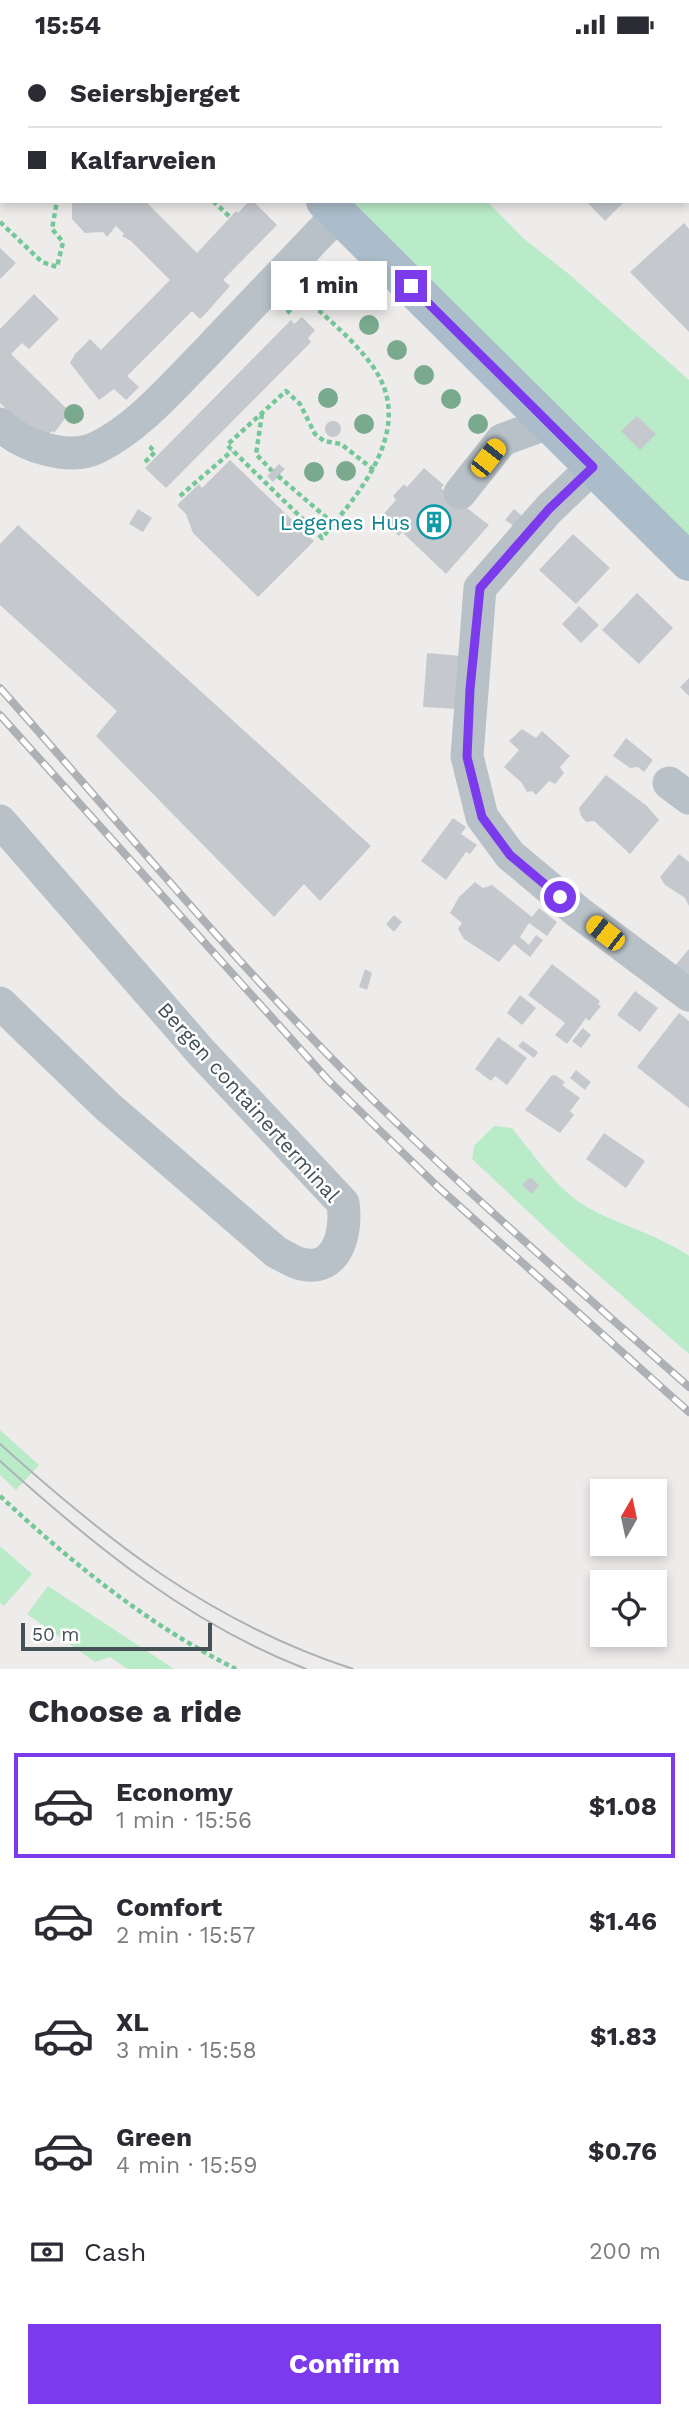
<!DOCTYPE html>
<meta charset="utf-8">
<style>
:root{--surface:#fff;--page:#f2f2f3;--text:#2b2b33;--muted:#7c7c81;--line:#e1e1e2;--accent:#7c3aed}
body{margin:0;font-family:"Work Sans",sans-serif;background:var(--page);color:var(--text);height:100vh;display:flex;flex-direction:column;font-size:26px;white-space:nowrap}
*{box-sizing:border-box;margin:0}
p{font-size:23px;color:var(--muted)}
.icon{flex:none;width:38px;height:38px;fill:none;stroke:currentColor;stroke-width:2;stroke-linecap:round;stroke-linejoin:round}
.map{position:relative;height:1620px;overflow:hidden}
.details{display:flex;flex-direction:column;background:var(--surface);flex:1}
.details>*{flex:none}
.guide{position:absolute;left:0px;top:0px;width:690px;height:154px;box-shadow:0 4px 10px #0003;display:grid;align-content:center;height:154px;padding:0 28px;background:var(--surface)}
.needle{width:46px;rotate:9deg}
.controls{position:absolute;left:590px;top:1430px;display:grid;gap:14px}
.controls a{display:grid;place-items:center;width:77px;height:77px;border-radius:0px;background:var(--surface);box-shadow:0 4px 10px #0003;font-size:35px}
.scale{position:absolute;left:21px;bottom:18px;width:191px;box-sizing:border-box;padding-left:7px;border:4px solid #455057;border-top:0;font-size:19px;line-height:24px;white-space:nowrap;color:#455057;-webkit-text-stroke:5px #fff;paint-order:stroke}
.end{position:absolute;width:32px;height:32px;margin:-16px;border:9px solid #7c3aed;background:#fff;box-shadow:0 0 0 4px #fff}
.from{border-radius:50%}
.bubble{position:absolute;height:49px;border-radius:0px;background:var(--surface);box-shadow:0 4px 10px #0003;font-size:23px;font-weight:700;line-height:49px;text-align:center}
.car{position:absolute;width:21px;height:42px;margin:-21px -10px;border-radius:9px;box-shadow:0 0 5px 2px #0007;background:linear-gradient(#f5c518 24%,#345 0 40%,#f5c518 0 76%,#345 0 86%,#f5c518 0)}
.guide b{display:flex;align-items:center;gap:24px;height:66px;font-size:26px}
.guide b+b{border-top:2px solid var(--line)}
.guide i{width:18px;height:18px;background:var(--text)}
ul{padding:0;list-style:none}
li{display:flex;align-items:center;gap:21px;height:105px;margin:0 14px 10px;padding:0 14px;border:4px solid transparent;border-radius:0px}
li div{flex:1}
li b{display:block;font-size:26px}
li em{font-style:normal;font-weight:700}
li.on{border-color:var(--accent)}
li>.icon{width:63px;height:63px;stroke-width:1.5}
h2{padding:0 28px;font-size:32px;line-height:84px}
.pay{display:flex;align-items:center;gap:18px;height:77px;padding:0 28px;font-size:26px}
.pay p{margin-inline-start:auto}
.primary-button{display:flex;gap:14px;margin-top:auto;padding:14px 28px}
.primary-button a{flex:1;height:80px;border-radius:0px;background:var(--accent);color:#fff;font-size:28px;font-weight:700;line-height:80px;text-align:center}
.status{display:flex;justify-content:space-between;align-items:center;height:49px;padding:0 35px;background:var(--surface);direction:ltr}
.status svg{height:19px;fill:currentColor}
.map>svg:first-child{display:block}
.green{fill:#baebc9}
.building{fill:#c5c9ce}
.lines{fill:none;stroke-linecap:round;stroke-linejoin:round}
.path{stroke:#74c798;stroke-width:4.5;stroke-dasharray:5 3.5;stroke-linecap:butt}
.minor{stroke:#b7c1c7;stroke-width:33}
.major{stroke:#abbdca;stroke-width:38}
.tram{stroke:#adb1b5;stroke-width:2}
.rail-casing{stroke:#adb1b5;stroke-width:8}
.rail{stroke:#fff;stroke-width:5;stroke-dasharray:16;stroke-linecap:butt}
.tree{fill:#79aa8e}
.route{stroke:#7c3aed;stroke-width:9}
.labels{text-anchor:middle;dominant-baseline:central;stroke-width:5;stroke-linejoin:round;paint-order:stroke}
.culture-label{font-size:21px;fill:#0d838f;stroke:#fff;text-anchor:end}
.street-label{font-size:21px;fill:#455057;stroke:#fff}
</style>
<div class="status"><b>15:54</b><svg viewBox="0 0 49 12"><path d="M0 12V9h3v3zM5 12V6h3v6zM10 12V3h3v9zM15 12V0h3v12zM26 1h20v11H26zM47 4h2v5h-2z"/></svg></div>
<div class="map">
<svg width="689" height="1620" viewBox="0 0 689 1620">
<rect width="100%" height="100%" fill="#eeebeb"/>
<path class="green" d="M 348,152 L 487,152 L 523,189 L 570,226 L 689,331 L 689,491 Z
M 494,1077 L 512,1079 C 533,1105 555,1137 582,1155 C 616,1176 656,1184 689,1207 L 689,1305 L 566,1198 L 472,1110 L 474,1097 Z
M 0,1381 L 39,1416 L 16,1441 L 0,1426 Z
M 0,1497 L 32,1525 L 4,1557 L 0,1554 Z
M 48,1537 L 174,1620 L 128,1620 L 110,1608 L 95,1613 L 27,1565 Z"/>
<path class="building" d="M 72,152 L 145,152 L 197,204 L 236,162 L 238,164 L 249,152 L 253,152 L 277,176 L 223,231 L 230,237 L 207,263 L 200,270 L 192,262 L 127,327 L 139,338 L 126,351 L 114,340 L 99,351 L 70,314 L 75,305 L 90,290 L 101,301 L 170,231 L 131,192 L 122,187 L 124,185 L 116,177 L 107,188 L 103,183 L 85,184 L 72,170 Z
M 586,152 L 625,152 L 605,172 Z
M 684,174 L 689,180 L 689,283 L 630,223 Z
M 0,199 L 16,214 L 0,230 Z
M 34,245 L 59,270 L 29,300 L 22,294 L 11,305 L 70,363 L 54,384 L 52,382 L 40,393 L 0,354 L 0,280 Z
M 302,268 L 315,281 L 308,289 L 311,293 L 166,439 L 145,419 L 291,271 L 294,275 Z
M 637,367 L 656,385 L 640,401 L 621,382 Z
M325 380a8 8 0 1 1 16 0a8 8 0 1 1-16 0Z
M 230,411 L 314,492 L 258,548 L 193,484 L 186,465 L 177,456 L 199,435 L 202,439 Z
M 279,415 L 285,420 L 273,433 L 267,427 Z
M 424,419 L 444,436 L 441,439 L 489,476 L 446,525 L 402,483 L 399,487 L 379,470 L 396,451 L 393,447 L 404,435 L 407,438 Z
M 138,460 L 152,469 L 143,483 L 129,475 Z
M 514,460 L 522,467 L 514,477 L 505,471 Z
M 18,476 L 371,797 L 320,852 L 304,835 L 274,868 L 96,687 L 117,662 L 0,556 L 0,495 Z
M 573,485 L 610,519 L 576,555 L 539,521 Z
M 637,544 L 673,579 L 639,615 L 602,581 Z
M 579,557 L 599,576 L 581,594 L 562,575 Z
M 427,604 L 462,607 L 458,660 L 423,658 Z
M 689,629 L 689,647 L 680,638 Z
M 522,680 L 536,689 L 542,682 L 570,707 L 560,718 L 564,724 L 555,735 L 549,732 L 536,746 L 532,742 L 527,743 L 521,733 L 504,718 L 519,701 L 509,692 Z
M 626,689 L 653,711 L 644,723 L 638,718 L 630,719 L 613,707 Z
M 606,726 L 647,757 L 659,771 L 630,805 L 594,772 L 586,773 L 581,767 L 579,759 Z
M 453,769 L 466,778 L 461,785 L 477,796 L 470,805 L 466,803 L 446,831 L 421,812 Z
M 679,805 L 689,813 L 689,857 L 685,849 L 665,836 L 660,828 Z
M 475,833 L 483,839 L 492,836 L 532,868 L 539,859 L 557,873 L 547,887 L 529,874 L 520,888 L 529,896 L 536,886 L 543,891 L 530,908 L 514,895 L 499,913 L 464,890 L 458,880 L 462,874 L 450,864 L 459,848 Z
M 394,866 L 402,873 L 394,883 L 386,875 Z
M 689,900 L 689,930 L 674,918 Z
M 552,915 L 600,952 L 598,955 L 601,957 L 589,972 L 586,969 L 567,995 L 555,986 L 565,974 L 528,946 Z
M 365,920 L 372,924 L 367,941 L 359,938 Z
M 635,942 L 658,959 L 640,983 L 617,966 Z
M 520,946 L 536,959 L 522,976 L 507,964 Z
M 679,964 L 689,972 L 689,1059 L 637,1018 Z
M 583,979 L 591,986 L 581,999 L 572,992 Z
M 498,988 L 527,1009 L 507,1036 L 495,1027 L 491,1032 L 475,1020 Z
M 523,992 L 538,1003 L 534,1009 L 518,997 Z
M 576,1021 L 591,1033 L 585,1041 L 570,1029 Z
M 555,1026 L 565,1033 L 562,1036 L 580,1049 L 570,1062 L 574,1066 L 560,1084 L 525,1061 L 551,1027 Z
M 604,1084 L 645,1112 L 626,1139 L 586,1110 Z
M 530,1128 L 539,1136 L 532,1145 L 522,1136 Z"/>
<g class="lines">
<path class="path" d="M 107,0 L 109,2
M 3,2 L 5,0
M 40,2 L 41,0
M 0,121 L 2,119
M 213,152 L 230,168
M 0,173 L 42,213 L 57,218 L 63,193 L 52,180 L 57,152
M 300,244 C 323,266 352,289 371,315 C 418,377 361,442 322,489 L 227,396 L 286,342 L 300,355 L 315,385 L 324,392 L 341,395 L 374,421
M 287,264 L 304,248
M 262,365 L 256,405 L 272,422
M 145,413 L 155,403 L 151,399 L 154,396
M 278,427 L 334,475
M 180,447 L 232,402
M 0,1447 C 72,1514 148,1576 236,1620"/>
<path class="minor" d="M 222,0 L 223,2
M 248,0 L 248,2
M 0,375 C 21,397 70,413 98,398 C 139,378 174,336 206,304 C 250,257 294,212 338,165
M 593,418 L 549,460 L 480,539 L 467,707 L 482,768 L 510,806 L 578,863 L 689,946
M 460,444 L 502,391 L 548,374
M 669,734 L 689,749
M 0,772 L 201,1003 L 343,1154 C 347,1181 339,1224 301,1215 C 293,1213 284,1207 276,1203 L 108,1058 L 0,954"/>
<path class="major" d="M 173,0 L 175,2
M 325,152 L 689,513"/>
<path class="tram" d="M 0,1395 C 110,1494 210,1573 353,1620
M 0,1412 C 92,1495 189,1575 306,1620"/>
<defs>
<path id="rail" d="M 0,639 C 119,773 234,913 361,1039 C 466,1143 578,1240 689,1338
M 0,666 L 328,1031 L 438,1138 L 689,1363"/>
</defs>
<use href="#rail" class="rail-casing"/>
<use href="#rail" class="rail"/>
</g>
<g class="tree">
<circle cx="315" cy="226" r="10"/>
<circle cx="342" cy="251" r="10"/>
<circle cx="369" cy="276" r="10"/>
<circle cx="397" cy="301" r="10"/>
<circle cx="424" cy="326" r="10"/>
<circle cx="328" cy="349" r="10"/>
<circle cx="451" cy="350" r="10"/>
<circle cx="74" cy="365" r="10"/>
<circle cx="364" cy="375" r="10"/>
<circle cx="478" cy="375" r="10"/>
<circle cx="346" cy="422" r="10"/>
<circle cx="314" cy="423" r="10"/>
</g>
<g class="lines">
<path class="route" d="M 411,237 L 593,418 L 549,460 L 480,539 L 470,640 L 467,708 L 482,768 L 510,806 L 560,848"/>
</g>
<defs>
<symbol id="building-ring" viewBox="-11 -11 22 22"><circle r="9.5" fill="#fff" stroke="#0f9aa8" stroke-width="1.5"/><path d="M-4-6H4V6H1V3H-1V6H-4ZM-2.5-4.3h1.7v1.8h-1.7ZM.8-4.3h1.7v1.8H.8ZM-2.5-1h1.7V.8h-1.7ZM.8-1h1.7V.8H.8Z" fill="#0f9aa8"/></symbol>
</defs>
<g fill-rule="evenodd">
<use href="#building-ring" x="415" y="454" width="38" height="38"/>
</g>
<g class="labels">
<g class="culture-label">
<text x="410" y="473">Legenes Hus</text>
</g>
<g class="street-label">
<text transform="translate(249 1053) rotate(48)">Bergen containerterminal</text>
</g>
</g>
</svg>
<div class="controls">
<a><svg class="needle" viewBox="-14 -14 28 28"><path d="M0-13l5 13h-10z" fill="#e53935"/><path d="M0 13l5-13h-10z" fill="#7c7c81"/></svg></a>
<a><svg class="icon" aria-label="locate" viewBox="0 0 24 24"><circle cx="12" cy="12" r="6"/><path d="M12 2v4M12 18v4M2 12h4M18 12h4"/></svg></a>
</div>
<div class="scale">50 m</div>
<i class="end from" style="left:560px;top:848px"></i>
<i class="end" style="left:411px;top:237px"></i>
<div class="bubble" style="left:271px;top:212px;width:116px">1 min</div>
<i class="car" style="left:488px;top:409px;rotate:38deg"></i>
<i class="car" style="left:605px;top:884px;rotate:308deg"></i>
<div class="guide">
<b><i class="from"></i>Seiersbjerget</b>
<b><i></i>Kalfarveien</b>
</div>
</div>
<section class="details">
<h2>Choose a ride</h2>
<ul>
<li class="on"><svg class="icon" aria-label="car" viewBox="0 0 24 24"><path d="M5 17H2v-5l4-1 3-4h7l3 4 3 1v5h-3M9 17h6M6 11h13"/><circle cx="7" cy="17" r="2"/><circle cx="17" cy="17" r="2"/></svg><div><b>Economy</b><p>1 min · 15:56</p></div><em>$1.08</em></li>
<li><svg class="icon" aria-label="car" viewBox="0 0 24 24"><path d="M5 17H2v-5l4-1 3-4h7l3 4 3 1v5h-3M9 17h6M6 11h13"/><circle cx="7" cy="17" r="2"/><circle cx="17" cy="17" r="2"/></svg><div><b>Comfort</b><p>2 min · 15:57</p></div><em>$1.46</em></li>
<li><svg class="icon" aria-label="car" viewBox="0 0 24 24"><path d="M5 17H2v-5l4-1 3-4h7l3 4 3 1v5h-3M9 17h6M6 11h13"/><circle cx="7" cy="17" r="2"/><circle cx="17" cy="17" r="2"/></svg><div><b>XL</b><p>3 min · 15:58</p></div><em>$1.83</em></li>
<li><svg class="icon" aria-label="car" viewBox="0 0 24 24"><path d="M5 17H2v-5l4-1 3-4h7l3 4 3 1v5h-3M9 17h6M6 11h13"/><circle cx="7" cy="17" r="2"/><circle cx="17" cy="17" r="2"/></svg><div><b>Green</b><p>4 min · 15:59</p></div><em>$0.76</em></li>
</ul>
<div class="pay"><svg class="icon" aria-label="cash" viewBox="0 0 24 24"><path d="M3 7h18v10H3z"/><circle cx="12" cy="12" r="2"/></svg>Cash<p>200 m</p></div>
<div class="primary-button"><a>Confirm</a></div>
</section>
